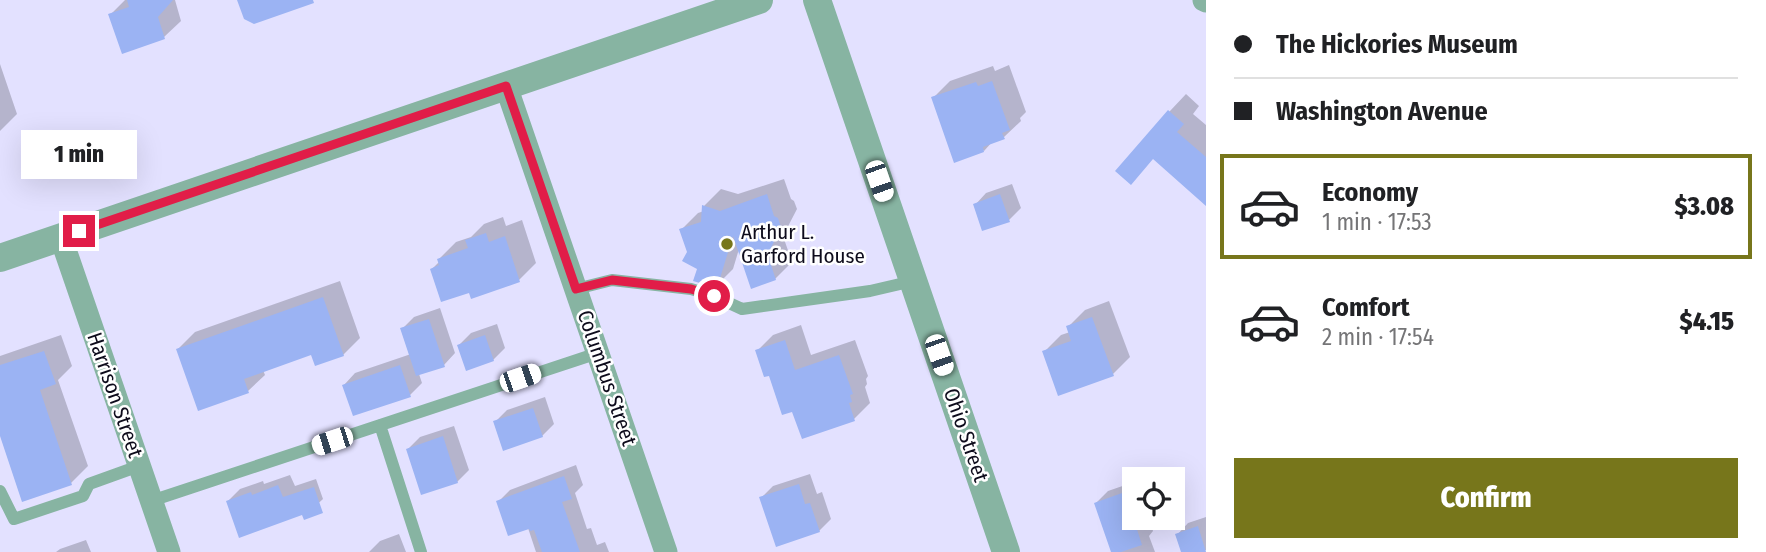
<!DOCTYPE html>
<meta charset="utf-8">
<style>
:root{--surface:#fff;--page:#f2f2f2;--text:#202124;--muted:#757577;--line:#e0e0e0;--accent:#77761b}
body{margin:0;font-family:"Fira Sans Condensed",sans-serif;background:var(--page);color:var(--text);height:100vh;display:flex;flex-direction:column;font-size:26px;white-space:nowrap}
*{box-sizing:border-box;margin:0}
p{font-size:23px;color:var(--muted)}
.icon{flex:none;width:38px;height:38px;fill:none;stroke:currentColor;stroke-width:2;stroke-linecap:round;stroke-linejoin:round}
.map{position:relative;flex:1;overflow:hidden}
.sheet{display:flex;flex-direction:column;background:var(--surface);width:560px}
.sheet>*{flex:none}
.guide{display:grid;align-content:center;height:154px;padding:0 28px;background:var(--surface)}
.tools{position:absolute;left:1122px;top:467px;display:grid;gap:14px}
.tools a{display:grid;place-items:center;width:63px;height:63px;border-radius:0px;background:var(--surface);box-shadow:0 7px 28px #0002;font-size:35px}
.end{position:absolute;width:32px;height:32px;margin:-16px;border:9px solid #e11d48;background:#fff;box-shadow:0 0 0 4px #fff}
.from{border-radius:50%}
.bubble{position:absolute;height:49px;border-radius:0px;background:var(--surface);box-shadow:0 7px 28px #0002;font-size:23px;font-weight:800;line-height:49px;text-align:center}
.car{position:absolute;width:21px;height:42px;margin:-21px -10px;border-radius:9px;box-shadow:0 0 5px 2px #0007;background:linear-gradient(#fff 24%,#345 0 40%,#fff 0 76%,#345 0 86%,#fff 0)}
.guide b{display:flex;align-items:center;gap:24px;height:66px;font-size:26px}
.guide b+b{border-top:2px solid var(--line)}
.guide i{width:18px;height:18px;background:var(--text)}
ul{padding:0;list-style:none}
li{display:flex;align-items:center;gap:21px;height:105px;margin:0 14px 10px;padding:0 14px;border:4px solid transparent;border-radius:0px}
li div{flex:1}
li b{display:block;font-size:26px}
li em{font-style:normal;font-weight:800}
li.selected{border-color:var(--accent)}
li>.icon{width:63px;height:63px;stroke-width:1.5}
.cta{display:flex;gap:14px;margin-top:auto;padding:14px 28px}
.cta a{flex:1;height:80px;border-radius:0px;background:var(--accent);color:#fff;font-size:28px;font-weight:800;line-height:80px;text-align:center}
main{display:flex;flex:1;min-height:0}
.map>svg:first-child{display:block}
.shadow{fill:#0003}
.building{fill:#9bb3f3}
.lines{fill:none;stroke-linecap:round;stroke-linejoin:round}
.service{stroke:#87b4a2;stroke-width:12}
.minor{stroke:#87b4a2;stroke-width:23}
.tertiary{stroke:#87b4a2;stroke-width:28}
.route{stroke:#e11d48;stroke-width:9}
.poi-dot{fill:#77761b;stroke:#fff;stroke-width:2.5}
.labels{text-anchor:middle;dominant-baseline:central;stroke-width:5;stroke-linejoin:round;paint-order:stroke}
.poi-label{font-size:21px;fill:#0d0b1b;stroke:#fff;text-anchor:start}
.street-label{font-size:21px;fill:#0d0b1b;stroke:#fff}
</style>
<main>
<div class="map">
<svg width="1206" height="552" viewBox="0 0 1206 552">
<rect width="100%" height="100%" fill="#e3e1ff"/>
<path class="shadow" d="M 125,0 L 175,0 L 181,21 L 164,37 L 110,15 Z
M 0,64 L 17,114 L 0,131 Z
M 1009,65 L 1026,112 L 1020,118 L 1021,121 L 1004,137 L 993,141 L 984,151 L 933,98 L 950,81 L 993,66 L 995,71 Z
M 1186,94 L 1199,106 L 1193,114 L 1206,125 L 1206,204 L 1154,158 L 1117,171 L 1170,111 Z
M 784,179 L 791,199 L 794,201 L 797,209 L 783,236 L 792,262 L 775,279 L 739,249 L 733,269 L 716,286 L 699,268 L 688,252 L 681,230 L 698,213 L 704,211 L 704,206 L 721,189 L 738,194 Z
M 1012,184 L 1021,208 L 1009,220 L 975,205 L 986,193 Z
M 503,217 L 506,226 L 522,220 L 536,263 L 519,280 L 472,297 L 470,291 L 432,269 L 440,261 L 439,259 L 456,242 L 471,237 L 484,224 Z
M 340,281 L 360,338 L 343,355 L 312,353 L 263,370 L 265,375 L 248,391 L 178,349 L 195,332 Z
M 1109,301 L 1130,357 L 1113,374 L 1044,352 L 1061,335 L 1070,332 L 1068,327 L 1085,310 Z
M 440,308 L 455,353 L 444,365 L 419,374 L 422,383 L 410,395 L 344,385 L 355,373 L 411,354 L 402,329 L 414,317 Z
M 497,324 L 505,348 L 493,360 L 459,345 L 471,333 Z
M 801,325 L 811,355 L 855,340 L 868,376 L 866,379 L 867,384 L 865,387 L 870,403 L 854,419 L 793,410 L 770,374 L 757,351 L 773,335 Z
M 61,335 L 72,366 L 58,380 L 88,466 L 71,483 L 0,431 L 0,356 Z
M 545,397 L 554,424 L 542,436 L 495,422 L 507,410 Z
M 454,426 L 469,470 L 457,482 L 408,449 L 420,437 Z
M 576,465 L 583,485 L 575,493 L 587,529 L 591,528 L 597,545 L 605,542 L 609,552 L 536,552 L 528,528 L 498,502 L 510,490 Z
M 810,474 L 817,494 L 822,492 L 831,519 L 819,531 L 761,498 L 773,486 Z
M 290,475 L 295,486 L 316,479 L 323,499 L 311,510 L 228,501 L 240,489 L 263,481 L 264,484 Z
M 1134,482 L 1134,518 L 1149,518 L 1153,531 L 1149,536 L 1155,552 L 1114,552 L 1096,503 L 1108,491 Z
M 1206,517 L 1206,550 L 1199,552 L 1182,552 L 1177,535 L 1188,523 Z
M 399,534 L 406,552 L 369,552 L 380,541 Z
M 86,540 L 91,552 L 56,552 L 60,549 Z"/>
<path class="building" d="M 127,0 L 173,0 L 158,17 L 165,39 L 122,54 L 108,14 L 129,7 Z
M 237,0 L 313,0 L 314,3 L 254,24 L 244,19 Z
M 992,81 L 1010,130 L 1002,133 L 1005,139 L 983,147 L 984,152 L 954,163 L 931,97 L 976,82 L 978,86 Z
M 1168,110 L 1184,124 L 1177,132 L 1206,157 L 1206,206 L 1153,159 L 1131,185 L 1115,171 Z
M 767,194 L 774,216 L 778,218 L 781,227 L 769,252 L 767,253 L 776,280 L 751,289 L 733,236 L 717,288 L 693,281 L 697,269 L 682,261 L 687,252 L 679,229 L 701,222 L 702,205 L 720,211 Z
M 1000,194 L 1010,222 L 982,231 L 973,204 Z
M 486,233 L 489,242 L 505,236 L 520,282 L 471,299 L 469,293 L 441,302 L 430,269 L 439,265 L 437,259 L 468,248 L 465,240 Z
M 323,297 L 344,356 L 315,366 L 311,355 L 244,379 L 249,393 L 198,411 L 176,349 Z
M 1092,317 L 1114,376 L 1058,396 L 1042,351 L 1071,341 L 1066,326 Z
M 429,319 L 445,367 L 416,376 L 400,328 Z
M 485,335 L 494,361 L 466,371 L 457,345 Z
M 785,340 L 795,370 L 839,355 L 853,394 L 850,395 L 852,402 L 849,403 L 855,421 L 802,439 L 792,412 L 782,415 L 769,376 L 764,377 L 755,350 Z
M 44,351 L 56,384 L 40,390 L 72,485 L 22,502 L 0,436 L 0,365 Z
M 400,365 L 411,397 L 353,416 L 342,385 Z
M 533,408 L 543,437 L 503,451 L 493,421 Z
M 443,436 L 458,483 L 421,495 L 406,449 Z
M 564,476 L 572,499 L 562,502 L 580,552 L 542,552 L 534,530 L 530,531 L 529,529 L 508,536 L 496,501 Z
M 799,484 L 805,504 L 810,503 L 820,532 L 776,547 L 759,497 Z
M 278,485 L 283,497 L 314,487 L 323,513 L 304,520 L 302,515 L 239,538 L 226,501 L 251,492 L 252,495 Z
M 1125,492 L 1142,545 L 1121,552 L 1111,552 L 1094,503 Z
M 1198,526 L 1206,552 L 1181,552 L 1175,534 Z"/>
<g class="lines">
<path class="service" d="M 576,289 L 612,280 L 691,289 L 714,296 L 742,309 L 870,291 L 913,281
M 380,425 L 421,552
M 0,491 L 14,519 L 83,496 L 89,484 L 139,466
M 151,501 L 598,353"/>
<path class="minor" d="M 1204,0 L 1206,1
M 506,86 L 666,552
M 61,238 L 169,552"/>
<path class="tertiary" d="M 817,0 L 1006,552
M 0,258 L 759,0"/>
</g>
<g class="lines">
<path class="route" d="M 79,231 L 506,86 L 576,289 L 612,280 L 691,289 L 714,296"/>
</g>
<circle class="poi-dot" cx="727" cy="244" r="7"/>
<g class="labels">
<g class="poi-label">
<text x="741" y="232">Arthur L.<tspan x="741" dy="24">Garford House</tspan></text>
</g>
<g class="street-label">
<text transform="translate(607 378) rotate(71)">Columbus Street</text>
<text transform="translate(115 395) rotate(71)">Harrison Street</text>
<text transform="translate(966 435) rotate(71)">Ohio Street</text>
</g>
</g>
</svg>
<div class="tools">
<a><svg class="icon" aria-label="locate" viewBox="0 0 24 24"><circle cx="12" cy="12" r="6"/><path d="M12 2v4M12 18v4M2 12h4M18 12h4"/></svg></a>
</div>
<i class="end from" style="left:714px;top:296px"></i>
<i class="end" style="left:79px;top:231px"></i>
<div class="bubble" style="left:21px;top:130px;width:116px">1 min</div>
<i class="car" style="left:879px;top:181px;rotate:161deg"></i>
<i class="car" style="left:939px;top:355px;rotate:161deg"></i>
<i class="car" style="left:520px;top:378px;rotate:71deg"></i>
<i class="car" style="left:332px;top:441px;rotate:252deg"></i>
</div>
<section class="sheet">
<div class="guide">
<b><i class="from"></i>The Hickories Museum</b>
<b><i></i>Washington Avenue</b>
</div>
<ul>
<li class="selected"><svg class="icon" aria-label="car" viewBox="0 0 24 24"><path d="M5 17H2v-5l4-1 3-4h7l3 4 3 1v5h-3M9 17h6M6 11h13"/><circle cx="7" cy="17" r="2"/><circle cx="17" cy="17" r="2"/></svg><div><b>Economy</b><p>1 min · 17:53</p></div><em>$3.08</em></li>
<li><svg class="icon" aria-label="car" viewBox="0 0 24 24"><path d="M5 17H2v-5l4-1 3-4h7l3 4 3 1v5h-3M9 17h6M6 11h13"/><circle cx="7" cy="17" r="2"/><circle cx="17" cy="17" r="2"/></svg><div><b>Comfort</b><p>2 min · 17:54</p></div><em>$4.15</em></li>
</ul>
<div class="cta"><a>Confirm</a></div>
</section>
</main>
